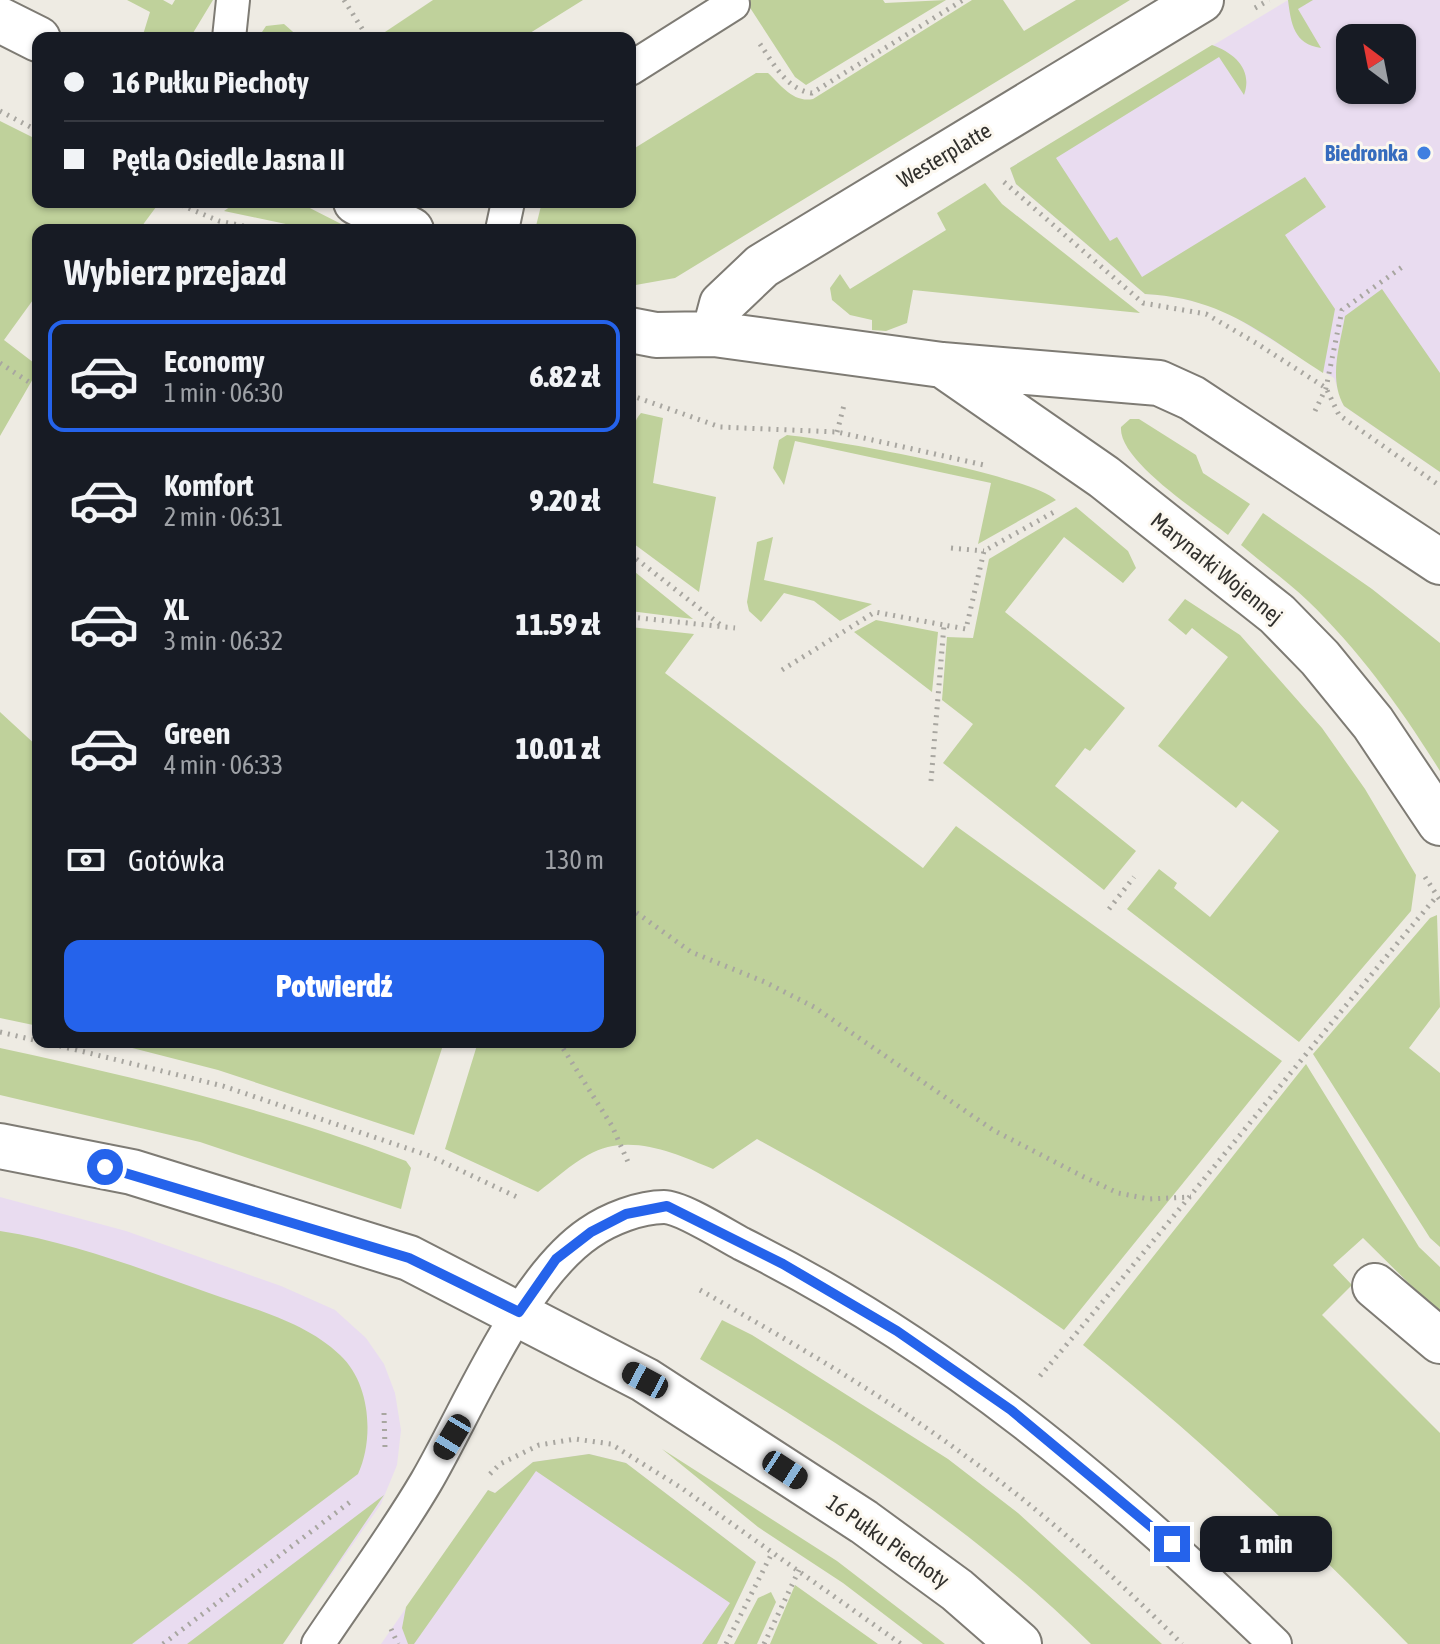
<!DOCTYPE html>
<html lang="pl">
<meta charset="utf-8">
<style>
:root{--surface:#171b24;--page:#20242c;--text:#f1f3f6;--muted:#9ea1a6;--line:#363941;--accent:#2563eb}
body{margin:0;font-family:"Asap Condensed",sans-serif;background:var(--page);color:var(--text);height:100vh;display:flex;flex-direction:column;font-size:30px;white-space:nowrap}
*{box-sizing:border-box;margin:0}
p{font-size:26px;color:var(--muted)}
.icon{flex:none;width:44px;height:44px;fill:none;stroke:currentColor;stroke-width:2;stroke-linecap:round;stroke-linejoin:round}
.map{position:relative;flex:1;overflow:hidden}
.drawer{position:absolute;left:32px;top:224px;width:604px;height:824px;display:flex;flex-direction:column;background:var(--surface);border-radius:16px;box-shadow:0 2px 6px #0004}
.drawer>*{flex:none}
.banner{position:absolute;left:32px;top:32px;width:604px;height:176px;border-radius:16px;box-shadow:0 2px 6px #0004;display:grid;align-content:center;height:176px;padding:0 32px;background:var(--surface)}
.needle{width:52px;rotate:328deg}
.controls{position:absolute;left:1336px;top:24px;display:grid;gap:16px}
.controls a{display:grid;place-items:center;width:80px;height:80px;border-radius:16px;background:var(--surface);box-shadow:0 2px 6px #0004;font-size:40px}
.end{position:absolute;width:36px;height:36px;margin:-18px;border:10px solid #2563eb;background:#fff;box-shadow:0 0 0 4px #fff}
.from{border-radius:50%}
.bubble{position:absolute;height:56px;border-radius:16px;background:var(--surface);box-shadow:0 2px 6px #0004;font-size:26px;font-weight:800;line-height:56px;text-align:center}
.car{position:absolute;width:24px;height:48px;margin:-24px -12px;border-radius:10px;box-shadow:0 0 6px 2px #0007;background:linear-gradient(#222 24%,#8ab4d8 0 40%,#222 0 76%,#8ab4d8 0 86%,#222 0)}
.banner b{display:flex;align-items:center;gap:28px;height:76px;font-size:30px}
.banner b+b{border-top:2px solid var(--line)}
.banner i{width:20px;height:20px;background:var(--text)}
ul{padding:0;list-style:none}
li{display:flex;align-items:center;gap:24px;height:112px;margin:0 16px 12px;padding:0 16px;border:4px solid transparent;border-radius:16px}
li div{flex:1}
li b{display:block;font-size:30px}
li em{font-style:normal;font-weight:800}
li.selected{border-color:var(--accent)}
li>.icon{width:72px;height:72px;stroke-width:1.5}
h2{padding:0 32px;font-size:36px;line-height:96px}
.pay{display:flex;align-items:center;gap:20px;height:88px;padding:0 32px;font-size:30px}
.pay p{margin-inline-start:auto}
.primary-button{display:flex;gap:16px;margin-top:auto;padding:16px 32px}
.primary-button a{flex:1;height:92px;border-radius:16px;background:var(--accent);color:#fff;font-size:32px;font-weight:800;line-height:92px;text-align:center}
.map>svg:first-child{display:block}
.commercial{fill:#e9dcf0;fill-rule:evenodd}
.green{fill:#bfd19b}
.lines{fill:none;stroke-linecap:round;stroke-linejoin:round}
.lane-casing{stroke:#7e7b74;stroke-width:36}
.street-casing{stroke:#7e7b74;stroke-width:48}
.path{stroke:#a8a6a0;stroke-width:5;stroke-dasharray:2 6;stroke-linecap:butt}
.lane{stroke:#fff;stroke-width:32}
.street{stroke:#fff;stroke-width:44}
.route{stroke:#2563eb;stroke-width:10}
.shop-dot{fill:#3f7fe0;stroke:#fcf8f0;stroke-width:3}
.labels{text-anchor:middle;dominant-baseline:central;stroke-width:6;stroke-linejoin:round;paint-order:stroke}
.shop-label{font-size:22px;font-weight:bold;fill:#366cbe;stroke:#fcf8f0;text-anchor:end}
.street-label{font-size:22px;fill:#31302d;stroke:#fcf8f0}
</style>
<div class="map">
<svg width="1440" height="1644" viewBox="0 0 1440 1644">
<rect width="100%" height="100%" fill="#eeebe3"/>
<path class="commercial" d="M 1288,0 L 1440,0 L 1440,472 L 1344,406 L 1334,378 L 1220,308 L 1171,296 L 1145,294 L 1016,184 L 1010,168 ZM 1350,38 L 1402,38 L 1402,90 L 1350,90 Z
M 0,1197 L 126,1231 L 281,1286 L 335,1310 L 366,1338 L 384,1364 L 395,1393 L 401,1430 L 397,1465 L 381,1504 L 283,1644 L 0,1644 Z
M 589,1454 L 626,1463 L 756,1562 L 717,1644 L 381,1644 L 488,1490 L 495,1493 L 533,1462 Z"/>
<path class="green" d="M 127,0 L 163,0 L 172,5 L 175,0 L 213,0 L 190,38 L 142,38 L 150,12 Z
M 433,0 L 583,0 L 522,38 L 376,38 Z
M 745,0 L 883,0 L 885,3 L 946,0 L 806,85 L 795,77 Z
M 972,0 L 1003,0 L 1024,31 L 1076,0 L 1130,0 L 675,278 L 630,286 L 630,230 L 535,230 L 542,202 L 630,202 L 630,151 L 756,73 L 768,73 C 781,85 793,103 813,99 Z
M 1288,0 L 1313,0 L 1298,9 L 1321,48 C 1294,44 1291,24 1288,0 Z
M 284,24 L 300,38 L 258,38 L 266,26 Z
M 1212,45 C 1235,53 1253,70 1244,95 L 1219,57 L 1056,158 L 1110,241 L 1117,237 L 1142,277 L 1305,177 L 1326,207 L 1285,235 L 1335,309 L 1323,373 C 1260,333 1223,298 1145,294 L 1016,184 L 1010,168 Z
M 0,121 L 38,140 L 38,202 L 159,203 L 139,230 L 91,230 L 86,227 L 84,230 L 38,230 L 38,293 L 4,340 L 38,366 L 38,370 L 0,436 Z
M 985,183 L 1002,204 L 1140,313 L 913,290 L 907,323 L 886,331 L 872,330 L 872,320 L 850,315 L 832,300 L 830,288 L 840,274 L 850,289 L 946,230 L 937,213 Z
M 237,202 L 298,202 L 353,230 L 314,230 L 224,211 Z
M 1382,289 L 1440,373 L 1440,472 L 1344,406 C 1328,378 1340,346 1345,316 Z
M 641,413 L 663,418 L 653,483 L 716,497 L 699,592 L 630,541 C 630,511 621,434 641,413 Z
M 1130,419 L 1139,419 L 1196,455 L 1203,473 L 1250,504 L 1228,535 C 1202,514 1118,461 1121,427 Z
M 787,435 C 834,440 1026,474 1056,500 L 978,544 L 991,483 L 795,441 L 784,485 L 773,468 L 779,440 Z
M 1076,507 L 1128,551 L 1136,568 L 1123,583 L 1064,537 L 1005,612 L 1125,708 L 1090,751 L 1085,748 L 1055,786 L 1136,851 L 1104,890 L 943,763 L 973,724 L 942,700 L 947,637 L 973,638 L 989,559 Z
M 1263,513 L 1372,589 L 1440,643 L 1440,771 C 1402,710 1360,651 1308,601 C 1287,581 1263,564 1241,545 Z
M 773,537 L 764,580 L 872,604 L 840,621 L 814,601 L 784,593 L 761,622 L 749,611 L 747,602 L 757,542 Z
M 630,568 L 693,619 L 630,611 Z
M 1185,599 L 1240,635 L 1322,728 L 1365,789 L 1416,875 L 1411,911 L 1299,1042 L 1127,909 L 1159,869 L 1177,883 L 1174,888 L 1210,917 L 1279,831 L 1242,801 L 1236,808 L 1158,746 L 1228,657 L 1192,628 L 1186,635 L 1168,620 Z
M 876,620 L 938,632 L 932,692 L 854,632 Z
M 630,627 L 694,634 L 665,673 L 923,868 L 956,826 L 1282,1061 L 1064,1330 C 965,1259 864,1197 757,1139 L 713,1169 C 674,1153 629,1132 588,1155 C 571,1164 554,1180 538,1192 L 445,1149 L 478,1042 L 630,1042 Z
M 0,712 L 38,747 L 38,1026 L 0,1018 Z
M 1437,915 L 1440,1007 L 1409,1048 L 1440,1073 L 1440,1247 L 1430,1238 L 1313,1054 L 1430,918 Z
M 109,1042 L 444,1042 L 414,1135 L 218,1070 Z
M 0,1048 C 138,1078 274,1110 406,1161 L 411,1168 L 401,1209 L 200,1142 L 0,1095 Z
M 1306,1064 L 1419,1247 L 1440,1267 L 1440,1314 L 1363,1238 L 1333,1265 L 1352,1285 L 1322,1315 L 1440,1433 L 1440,1644 L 1408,1644 C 1305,1538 1199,1437 1083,1345 Z
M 0,1231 C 72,1242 141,1269 209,1293 C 253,1309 306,1322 340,1355 C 371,1384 374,1439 358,1474 L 132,1644 L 0,1644 Z
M 722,1320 L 752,1335 L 948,1459 L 1018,1513 L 1162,1644 L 1091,1644 C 970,1525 844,1446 700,1359 Z
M 662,1449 L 837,1561 L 945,1644 L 923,1644 L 843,1583 L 758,1527 Z
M 589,1454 L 626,1463 L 756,1562 L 717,1644 L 702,1644 L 730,1603 L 536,1471 L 414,1644 L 408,1644 L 402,1628 L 406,1607 L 488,1490 L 495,1493 L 533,1462 Z
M 384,1495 L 283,1644 L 187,1644 Z
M 795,1585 L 878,1644 L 770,1644 Z
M 771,1592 L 776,1602 L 757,1644 L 734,1644 L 758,1598 Z"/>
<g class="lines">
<defs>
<path id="lane" d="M 229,38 L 233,0
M 630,69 L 733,4
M 502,230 L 508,202
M 318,1644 C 354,1590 393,1538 426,1482 C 468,1410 521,1279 589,1233 C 609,1219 640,1207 664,1207 C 681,1207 725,1235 742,1244 C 944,1344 1114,1488 1275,1644"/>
<path id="street" d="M 0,20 L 38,39
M 356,202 L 411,230
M 630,330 L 656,335 L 714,334 L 942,365 L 1159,383 L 1192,398 L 1440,562
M 714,334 L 722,304 L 762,266 L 1201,0
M 944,366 L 1104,477 L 1277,614 L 1320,658 L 1373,723 L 1440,823
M 0,1146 L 132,1172 L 409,1258 L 645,1380 L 864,1522 L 957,1590 L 1019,1644
M 1375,1286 L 1440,1341"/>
</defs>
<use href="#lane" class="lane-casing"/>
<use href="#street" class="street-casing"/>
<path class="path" d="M 344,0 L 368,38
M 1255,8 L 1269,0
M 760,44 C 773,63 787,90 812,93 L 963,0
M 0,111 L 38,131
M 1004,182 L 1143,303 L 1206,314 L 1256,343 L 1326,388 L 1339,415 L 1440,486
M 174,202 L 219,221 L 263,230
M 0,363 L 38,388
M 630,395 L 720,427 L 837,432 L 984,465
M 1315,411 L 1326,388 L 1342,310 L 1405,265
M 837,432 L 844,405
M 951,548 L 984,551
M 630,554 L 722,626
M 630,617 L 735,628
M 782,670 L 875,612 L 944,625
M 931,781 L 944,625 L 966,629 L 984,551 L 1054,512
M 1425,877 L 1440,900
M 630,908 L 691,952 L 765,982 L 814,1007 L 993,1130 L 1084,1177 L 1118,1193 L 1149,1199 L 1191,1197
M 1109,909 L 1134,877
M 0,1032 L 38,1041
M 44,1042 L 223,1086 L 430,1156 L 519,1198
M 559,1042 L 612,1126 L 628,1162
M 700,1290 C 791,1342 883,1395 967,1457 C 1043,1511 1116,1578 1182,1644
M 1040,1376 C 1175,1218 1303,1055 1437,896
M 384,1413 L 385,1448
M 490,1474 L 500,1464 L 539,1445 L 575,1439 L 611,1444 L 683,1489 L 901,1644
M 391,1629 L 398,1644
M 163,1644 L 354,1499
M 726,1644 L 772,1553
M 764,1644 L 799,1570"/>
<use href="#lane" class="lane"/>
<use href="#street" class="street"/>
</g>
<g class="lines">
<path class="route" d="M 105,1167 L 409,1258 L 519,1312 L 556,1259 L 591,1232 L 626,1214 L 667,1206 L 783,1264 L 897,1331 L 1011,1410 L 1172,1544"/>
</g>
<circle class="shop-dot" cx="1424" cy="153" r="8"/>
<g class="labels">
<g class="shop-label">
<text x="1408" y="153">Biedronka</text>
</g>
<g class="street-label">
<text transform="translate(944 155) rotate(-31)">Westerplatte</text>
<text transform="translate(1217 568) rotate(39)">Marynarki Wojennej</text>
<text transform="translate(888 1541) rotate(35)">16 Pułku Piechoty</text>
</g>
</g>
</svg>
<div class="controls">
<a><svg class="needle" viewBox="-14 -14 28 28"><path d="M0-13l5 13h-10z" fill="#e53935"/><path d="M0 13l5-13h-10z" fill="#9ea1a6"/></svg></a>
</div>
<i class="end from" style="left:105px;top:1167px"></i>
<i class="end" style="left:1172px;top:1544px"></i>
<div class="bubble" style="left:1200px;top:1516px;width:132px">1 min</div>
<i class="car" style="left:645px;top:1380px;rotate:298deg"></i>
<i class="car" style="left:452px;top:1437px;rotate:211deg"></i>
<i class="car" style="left:785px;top:1470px;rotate:123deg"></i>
<div class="banner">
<b><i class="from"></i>16 Pułku Piechoty</b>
<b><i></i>Pętla Osiedle Jasna II</b>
</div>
<section class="drawer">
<h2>Wybierz przejazd</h2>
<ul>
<li class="selected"><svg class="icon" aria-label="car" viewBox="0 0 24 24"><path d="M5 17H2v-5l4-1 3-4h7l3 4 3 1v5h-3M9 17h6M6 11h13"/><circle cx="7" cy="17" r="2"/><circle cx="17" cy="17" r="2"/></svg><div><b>Economy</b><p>1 min · 06:30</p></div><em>6.82 zł</em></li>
<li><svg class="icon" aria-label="car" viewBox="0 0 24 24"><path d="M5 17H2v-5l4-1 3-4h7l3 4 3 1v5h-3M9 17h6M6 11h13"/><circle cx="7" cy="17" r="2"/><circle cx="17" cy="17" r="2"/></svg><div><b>Komfort</b><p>2 min · 06:31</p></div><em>9.20 zł</em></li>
<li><svg class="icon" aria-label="car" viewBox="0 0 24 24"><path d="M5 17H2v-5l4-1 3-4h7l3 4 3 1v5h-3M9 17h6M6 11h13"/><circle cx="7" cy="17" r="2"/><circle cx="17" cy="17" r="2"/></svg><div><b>XL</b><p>3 min · 06:32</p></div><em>11.59 zł</em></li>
<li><svg class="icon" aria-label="car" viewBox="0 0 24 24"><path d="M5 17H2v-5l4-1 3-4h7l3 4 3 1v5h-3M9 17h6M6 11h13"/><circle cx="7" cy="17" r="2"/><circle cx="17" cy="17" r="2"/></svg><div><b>Green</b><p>4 min · 06:33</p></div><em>10.01 zł</em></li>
</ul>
<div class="pay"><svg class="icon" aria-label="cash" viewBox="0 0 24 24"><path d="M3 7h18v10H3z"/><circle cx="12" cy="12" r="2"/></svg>Gotówka<p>130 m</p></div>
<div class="primary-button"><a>Potwierdź</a></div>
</section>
</div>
